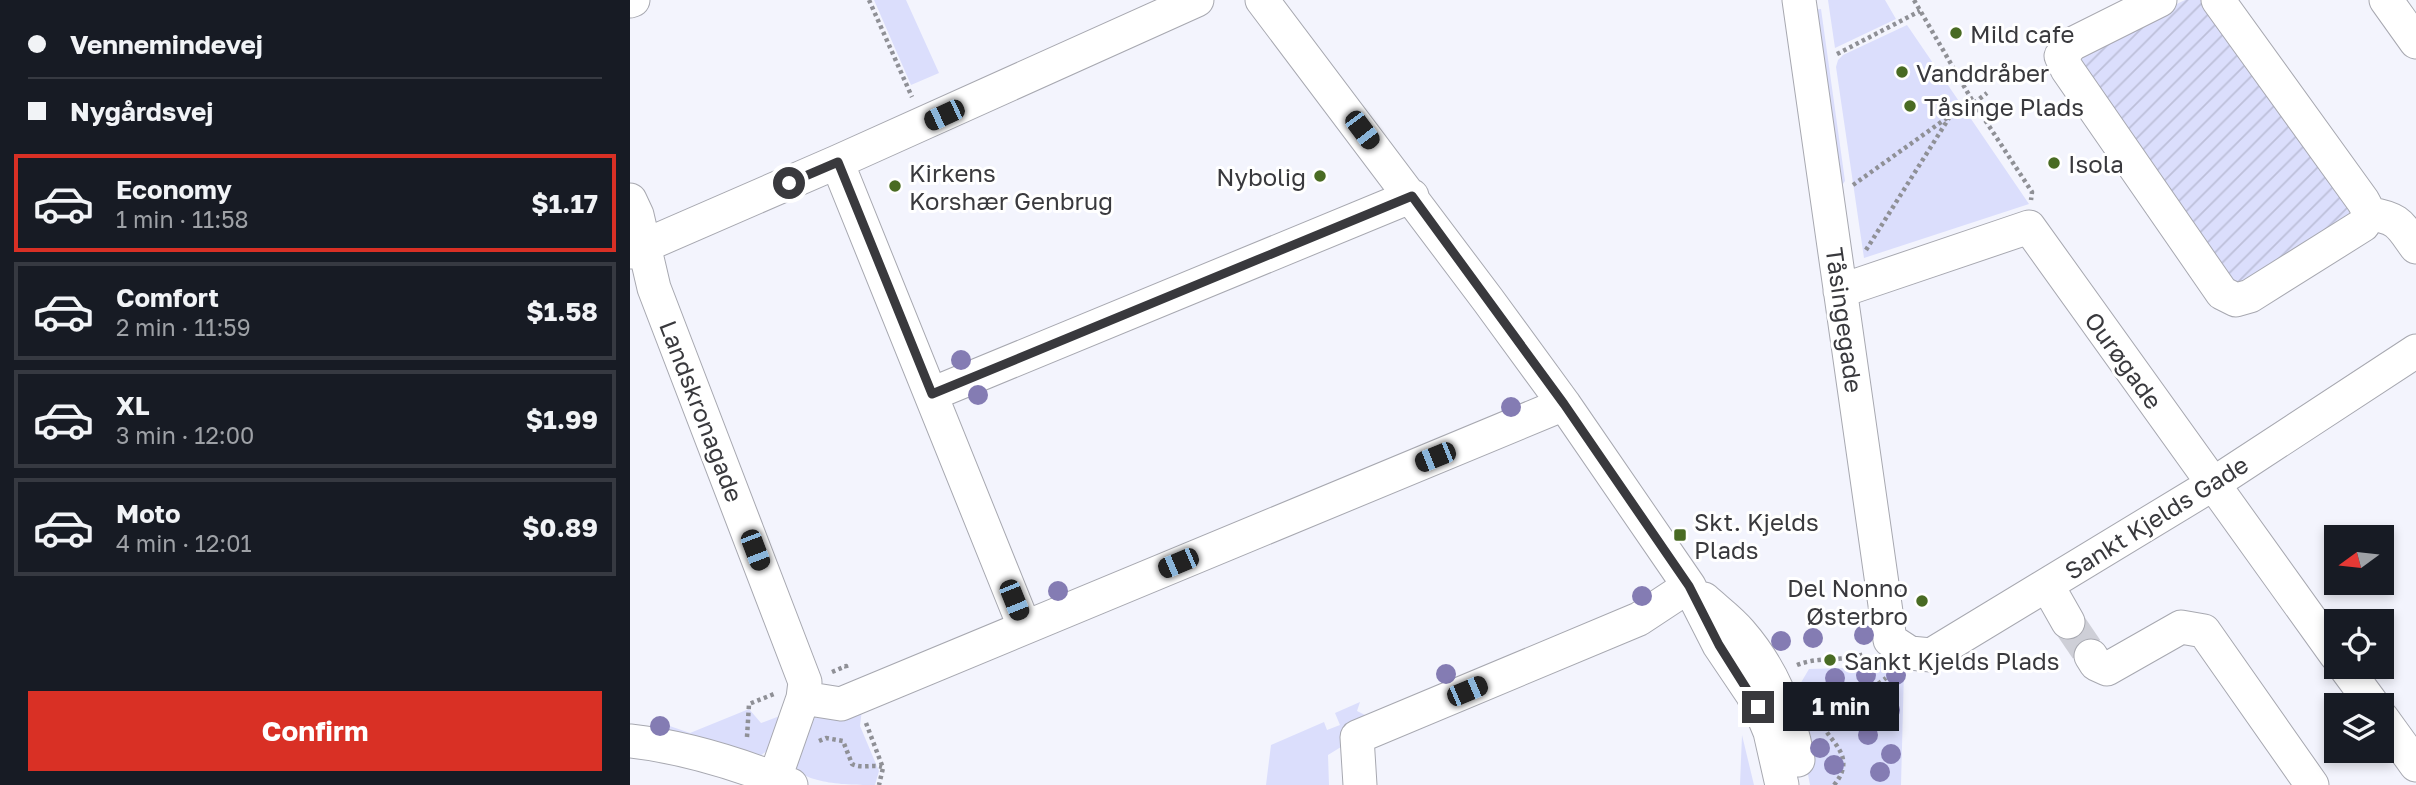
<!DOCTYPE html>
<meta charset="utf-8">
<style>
:root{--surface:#171b24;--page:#242831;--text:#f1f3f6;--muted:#9ea1a6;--line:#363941;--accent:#d93025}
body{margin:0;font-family:"Golos Text",sans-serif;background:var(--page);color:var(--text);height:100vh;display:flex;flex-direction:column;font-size:26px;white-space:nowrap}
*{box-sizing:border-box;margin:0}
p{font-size:23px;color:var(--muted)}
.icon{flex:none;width:38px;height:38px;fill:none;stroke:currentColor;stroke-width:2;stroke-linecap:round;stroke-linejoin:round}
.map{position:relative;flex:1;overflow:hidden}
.side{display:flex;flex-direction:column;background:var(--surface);width:630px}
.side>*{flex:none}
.banner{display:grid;align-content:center;height:154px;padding:0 28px;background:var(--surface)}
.needle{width:46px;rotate:255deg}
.tools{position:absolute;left:1694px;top:525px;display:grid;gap:14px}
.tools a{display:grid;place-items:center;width:70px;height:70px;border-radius:0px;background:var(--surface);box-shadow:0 4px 10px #0003;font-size:35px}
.end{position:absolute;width:32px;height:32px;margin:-16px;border:9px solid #39393d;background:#fff;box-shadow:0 0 0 4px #fff}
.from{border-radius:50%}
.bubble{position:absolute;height:49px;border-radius:0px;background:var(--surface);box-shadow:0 4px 10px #0003;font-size:23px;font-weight:700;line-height:49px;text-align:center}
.car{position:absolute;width:21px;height:42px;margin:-21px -10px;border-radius:9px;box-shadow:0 0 5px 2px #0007;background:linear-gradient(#222 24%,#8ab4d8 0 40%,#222 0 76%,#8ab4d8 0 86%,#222 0)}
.banner b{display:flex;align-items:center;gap:24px;height:66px;font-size:26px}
.banner b+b{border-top:2px solid var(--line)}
.banner i{width:18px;height:18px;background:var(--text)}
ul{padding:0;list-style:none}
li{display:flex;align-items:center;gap:21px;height:98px;margin:0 14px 10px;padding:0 14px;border:4px solid var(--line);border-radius:0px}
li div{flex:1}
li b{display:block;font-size:26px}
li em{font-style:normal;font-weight:700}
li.selected{border-color:var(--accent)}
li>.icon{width:63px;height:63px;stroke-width:1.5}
.cta{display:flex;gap:14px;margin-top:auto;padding:14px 28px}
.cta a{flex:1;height:80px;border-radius:0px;background:var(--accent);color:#fff;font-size:28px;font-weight:700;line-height:80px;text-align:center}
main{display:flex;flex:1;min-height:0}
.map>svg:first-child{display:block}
.green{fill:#dbdefc}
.garden{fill:url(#garden-furrows)}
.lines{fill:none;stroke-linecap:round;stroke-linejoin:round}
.minor-tunnel{stroke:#cecfd7;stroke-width:33;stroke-dasharray:33 17;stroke-linecap:butt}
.minor-casing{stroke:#a7a8b0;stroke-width:35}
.path{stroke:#8f9096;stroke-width:4.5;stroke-dasharray:3.5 3.5;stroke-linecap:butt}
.minor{stroke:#fff;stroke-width:33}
.tree{fill:#847cb3}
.route{stroke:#39393d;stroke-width:9}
.poi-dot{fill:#496b23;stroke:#fff;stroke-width:2.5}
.labels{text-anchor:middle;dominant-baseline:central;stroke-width:6;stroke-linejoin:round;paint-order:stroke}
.poi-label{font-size:24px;fill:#39393d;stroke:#fff;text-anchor:start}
.street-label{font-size:24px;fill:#39393d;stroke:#fff}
</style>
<main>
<section class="side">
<div class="banner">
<b><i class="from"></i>Vennemindevej</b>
<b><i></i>Nygårdsvej</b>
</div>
<ul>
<li class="selected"><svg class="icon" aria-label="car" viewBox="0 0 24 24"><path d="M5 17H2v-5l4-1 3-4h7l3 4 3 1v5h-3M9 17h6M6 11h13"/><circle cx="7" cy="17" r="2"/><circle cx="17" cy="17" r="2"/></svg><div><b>Economy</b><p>1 min · 11:58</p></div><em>$1.17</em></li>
<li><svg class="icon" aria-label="car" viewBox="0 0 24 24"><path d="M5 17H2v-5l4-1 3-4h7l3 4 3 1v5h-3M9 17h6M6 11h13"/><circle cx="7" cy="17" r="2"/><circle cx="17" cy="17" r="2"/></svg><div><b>Comfort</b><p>2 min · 11:59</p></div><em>$1.58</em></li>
<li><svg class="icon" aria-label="car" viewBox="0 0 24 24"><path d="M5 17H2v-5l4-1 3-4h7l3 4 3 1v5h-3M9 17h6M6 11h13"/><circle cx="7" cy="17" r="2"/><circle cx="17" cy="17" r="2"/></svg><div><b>XL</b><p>3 min · 12:00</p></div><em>$1.99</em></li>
<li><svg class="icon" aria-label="car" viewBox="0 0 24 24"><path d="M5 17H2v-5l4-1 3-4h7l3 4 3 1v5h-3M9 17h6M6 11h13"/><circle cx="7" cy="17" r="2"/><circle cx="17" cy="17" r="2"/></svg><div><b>Moto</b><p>4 min · 12:01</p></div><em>$0.89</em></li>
</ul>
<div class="cta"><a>Confirm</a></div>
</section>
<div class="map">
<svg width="1786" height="785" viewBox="0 0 1786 785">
<defs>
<pattern id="garden-furrows" width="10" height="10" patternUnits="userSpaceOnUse" patternTransform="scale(1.75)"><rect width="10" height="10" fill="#dbdefc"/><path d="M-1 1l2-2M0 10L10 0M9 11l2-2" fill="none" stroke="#bdbfd9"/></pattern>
</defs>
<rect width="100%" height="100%" fill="#f3f4fd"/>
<path class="green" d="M 244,0 L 276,0 L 309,73 L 281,85 Z
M 1198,0 L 1255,0 L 1266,19 L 1205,48 Z
M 1191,9 L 1215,181 L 1210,188 L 1180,10 Z
M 1277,25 L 1399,204 L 1234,258 L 1206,67 L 1208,60 L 1213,55 Z
M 1252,653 L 1274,670 L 1271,785 L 1180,785 L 1175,758 L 1181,737 L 1169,686 L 1179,669 L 1215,668 Z
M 730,702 L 727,711 L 739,717 L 719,742 L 698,755 L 699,785 L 636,785 L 641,745 L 694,722 L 697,730 L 710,725 L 705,713 Z
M 119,709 L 131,723 L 155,714 L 142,747 L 130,756 L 28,729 L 31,723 L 60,733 Z
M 232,709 L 230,726 L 249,771 L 245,785 C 224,785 170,785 165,764 C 163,753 174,734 177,722 L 189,716 Z
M 1112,735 L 1124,785 L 1110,785 Z"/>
<path class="garden" d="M 1555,0 L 1573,0 L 1723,207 L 1721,219 L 1613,286 L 1602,284 L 1447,62 L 1450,51 Z"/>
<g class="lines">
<path class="minor-tunnel" d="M 1438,622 L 1461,656"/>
<defs>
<path id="minor" d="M 632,0 L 858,300 L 934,404 L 1059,586 L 1089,645 L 1122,694 L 1135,720 L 1140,732 L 1152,785
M 1169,0 L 1260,640 L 1280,653 L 1301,655 L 1583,484 L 1786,351
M 1530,0 L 1442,44 L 1431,56 L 1437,69 L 1592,293 L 1606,300 L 1620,296 L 1733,225 L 1740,214
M 1588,0 L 1733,201 L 1740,214
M 1756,0 L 1786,42
M 0,1 L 3,0
M 207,162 L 394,626
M 0,200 L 7,215 L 24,288 L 175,682 L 173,698 L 145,778
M 1740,214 C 1769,218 1770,225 1786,247
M 0,252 L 207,162 L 567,0
M 1210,291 L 1399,227 L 1706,655
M 302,394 L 782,196
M 1417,585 L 1438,622
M 1074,599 C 1086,610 1100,620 1110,632 C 1143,670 1159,711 1168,760
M 1461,656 L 1466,664 L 1477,669 L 1551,627 L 1574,631 L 1682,785
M 1715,667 L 1743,705
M 173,698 L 211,704 L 934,404
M 1752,718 L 1786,765
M 0,741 C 56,747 109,764 161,785
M 730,785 L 727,737 L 1009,619 L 1059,586"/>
</defs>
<use href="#minor" class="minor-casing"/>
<path class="path" d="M 239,0 L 282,97
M 1284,0 L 1342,100 L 1402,192 L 1401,200
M 1207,54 L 1290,11
M 1344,103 L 1357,93
M 1223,185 L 1342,100
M 1236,250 L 1319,118
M 1167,665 C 1189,656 1212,662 1234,654
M 202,672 L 216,666 L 217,670
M 236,723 L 253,768 L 249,785
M 117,737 L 119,704 L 144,694
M 189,741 L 196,738 L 213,741 L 222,764 C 232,769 242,764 252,767
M 1204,785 C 1233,750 1184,736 1195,716 C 1198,710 1208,708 1214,706 C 1230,699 1242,688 1256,678"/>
<use href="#minor" class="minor"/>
</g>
<g class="tree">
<circle cx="331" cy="360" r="10"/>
<circle cx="348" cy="395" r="10"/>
<circle cx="881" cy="407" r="10"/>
<circle cx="428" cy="591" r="10"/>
<circle cx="1012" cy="596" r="10"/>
<circle cx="1234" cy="635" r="10"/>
<circle cx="1183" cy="638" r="10"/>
<circle cx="1151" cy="641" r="10"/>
<circle cx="816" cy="674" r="10"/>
<circle cx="1236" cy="675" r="10"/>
<circle cx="1266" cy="675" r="10"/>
<circle cx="1205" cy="678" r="10"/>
<circle cx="1180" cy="699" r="10"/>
<circle cx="1260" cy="710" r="10"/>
<circle cx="30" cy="726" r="10"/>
<circle cx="1238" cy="735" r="10"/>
<circle cx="1190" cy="748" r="10"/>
<circle cx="1261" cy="754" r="10"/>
<circle cx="1204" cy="765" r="10"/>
<circle cx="1250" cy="772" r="10"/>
</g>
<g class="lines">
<path class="route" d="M 159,183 L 208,162 L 302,394 L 782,196 L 934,404 L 1059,586 L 1089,645 L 1128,707"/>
</g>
<g class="poi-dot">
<circle cx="1326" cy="33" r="7"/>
<circle cx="1272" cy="72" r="7"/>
<circle cx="1280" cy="106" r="7"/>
<circle cx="1424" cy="163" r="7"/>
<circle cx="690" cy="176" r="7"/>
<circle cx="265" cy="186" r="7"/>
<rect x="1043" y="528" width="14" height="14" rx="3.5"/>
<circle cx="1292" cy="601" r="7"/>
<circle cx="1200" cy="660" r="7"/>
</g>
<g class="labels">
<g class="poi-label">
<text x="1340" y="33">Mild cafe</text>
<text x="1286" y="72">Vanddråber</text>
<text x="1294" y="106">Tåsinge Plads</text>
<text x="1438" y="163">Isola</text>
<text x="279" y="172">Kirkens<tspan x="279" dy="28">Korshær Genbrug</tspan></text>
<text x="676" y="176" text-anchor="end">Nybolig</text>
<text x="1064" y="521">Skt. Kjelds<tspan x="1064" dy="28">Plads</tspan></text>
<text x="1278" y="587" text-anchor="end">Del Nonno<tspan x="1278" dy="28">Østerbro</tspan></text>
<text x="1214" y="660">Sankt Kjelds Plads</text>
</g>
<g class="street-label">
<text transform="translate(1215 320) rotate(82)">Tåsingegade</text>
<text transform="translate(1494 360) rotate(54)">Ourøgade</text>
<text transform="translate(72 411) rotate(69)">Landskronagade</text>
<text transform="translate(1526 517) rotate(-32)">Sankt Kjelds Gade</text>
</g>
</g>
</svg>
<div class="tools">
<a><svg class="needle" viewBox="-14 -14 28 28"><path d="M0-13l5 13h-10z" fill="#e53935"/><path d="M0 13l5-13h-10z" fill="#9ea1a6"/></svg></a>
<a><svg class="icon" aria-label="locate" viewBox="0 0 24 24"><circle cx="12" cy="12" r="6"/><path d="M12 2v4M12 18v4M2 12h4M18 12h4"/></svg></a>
<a><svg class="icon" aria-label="layers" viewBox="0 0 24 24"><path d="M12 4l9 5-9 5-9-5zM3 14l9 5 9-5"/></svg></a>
</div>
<i class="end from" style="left:159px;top:183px"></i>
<i class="end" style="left:1128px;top:707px"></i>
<div class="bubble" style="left:1153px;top:682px;width:116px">1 min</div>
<i class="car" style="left:314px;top:115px;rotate:245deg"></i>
<i class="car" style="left:732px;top:130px;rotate:143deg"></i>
<i class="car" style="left:805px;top:457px;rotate:248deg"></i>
<i class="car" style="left:125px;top:550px;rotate:159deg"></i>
<i class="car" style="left:548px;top:563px;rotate:247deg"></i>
<i class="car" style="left:384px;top:600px;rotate:158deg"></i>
<i class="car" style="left:837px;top:691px;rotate:67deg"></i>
</div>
</main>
